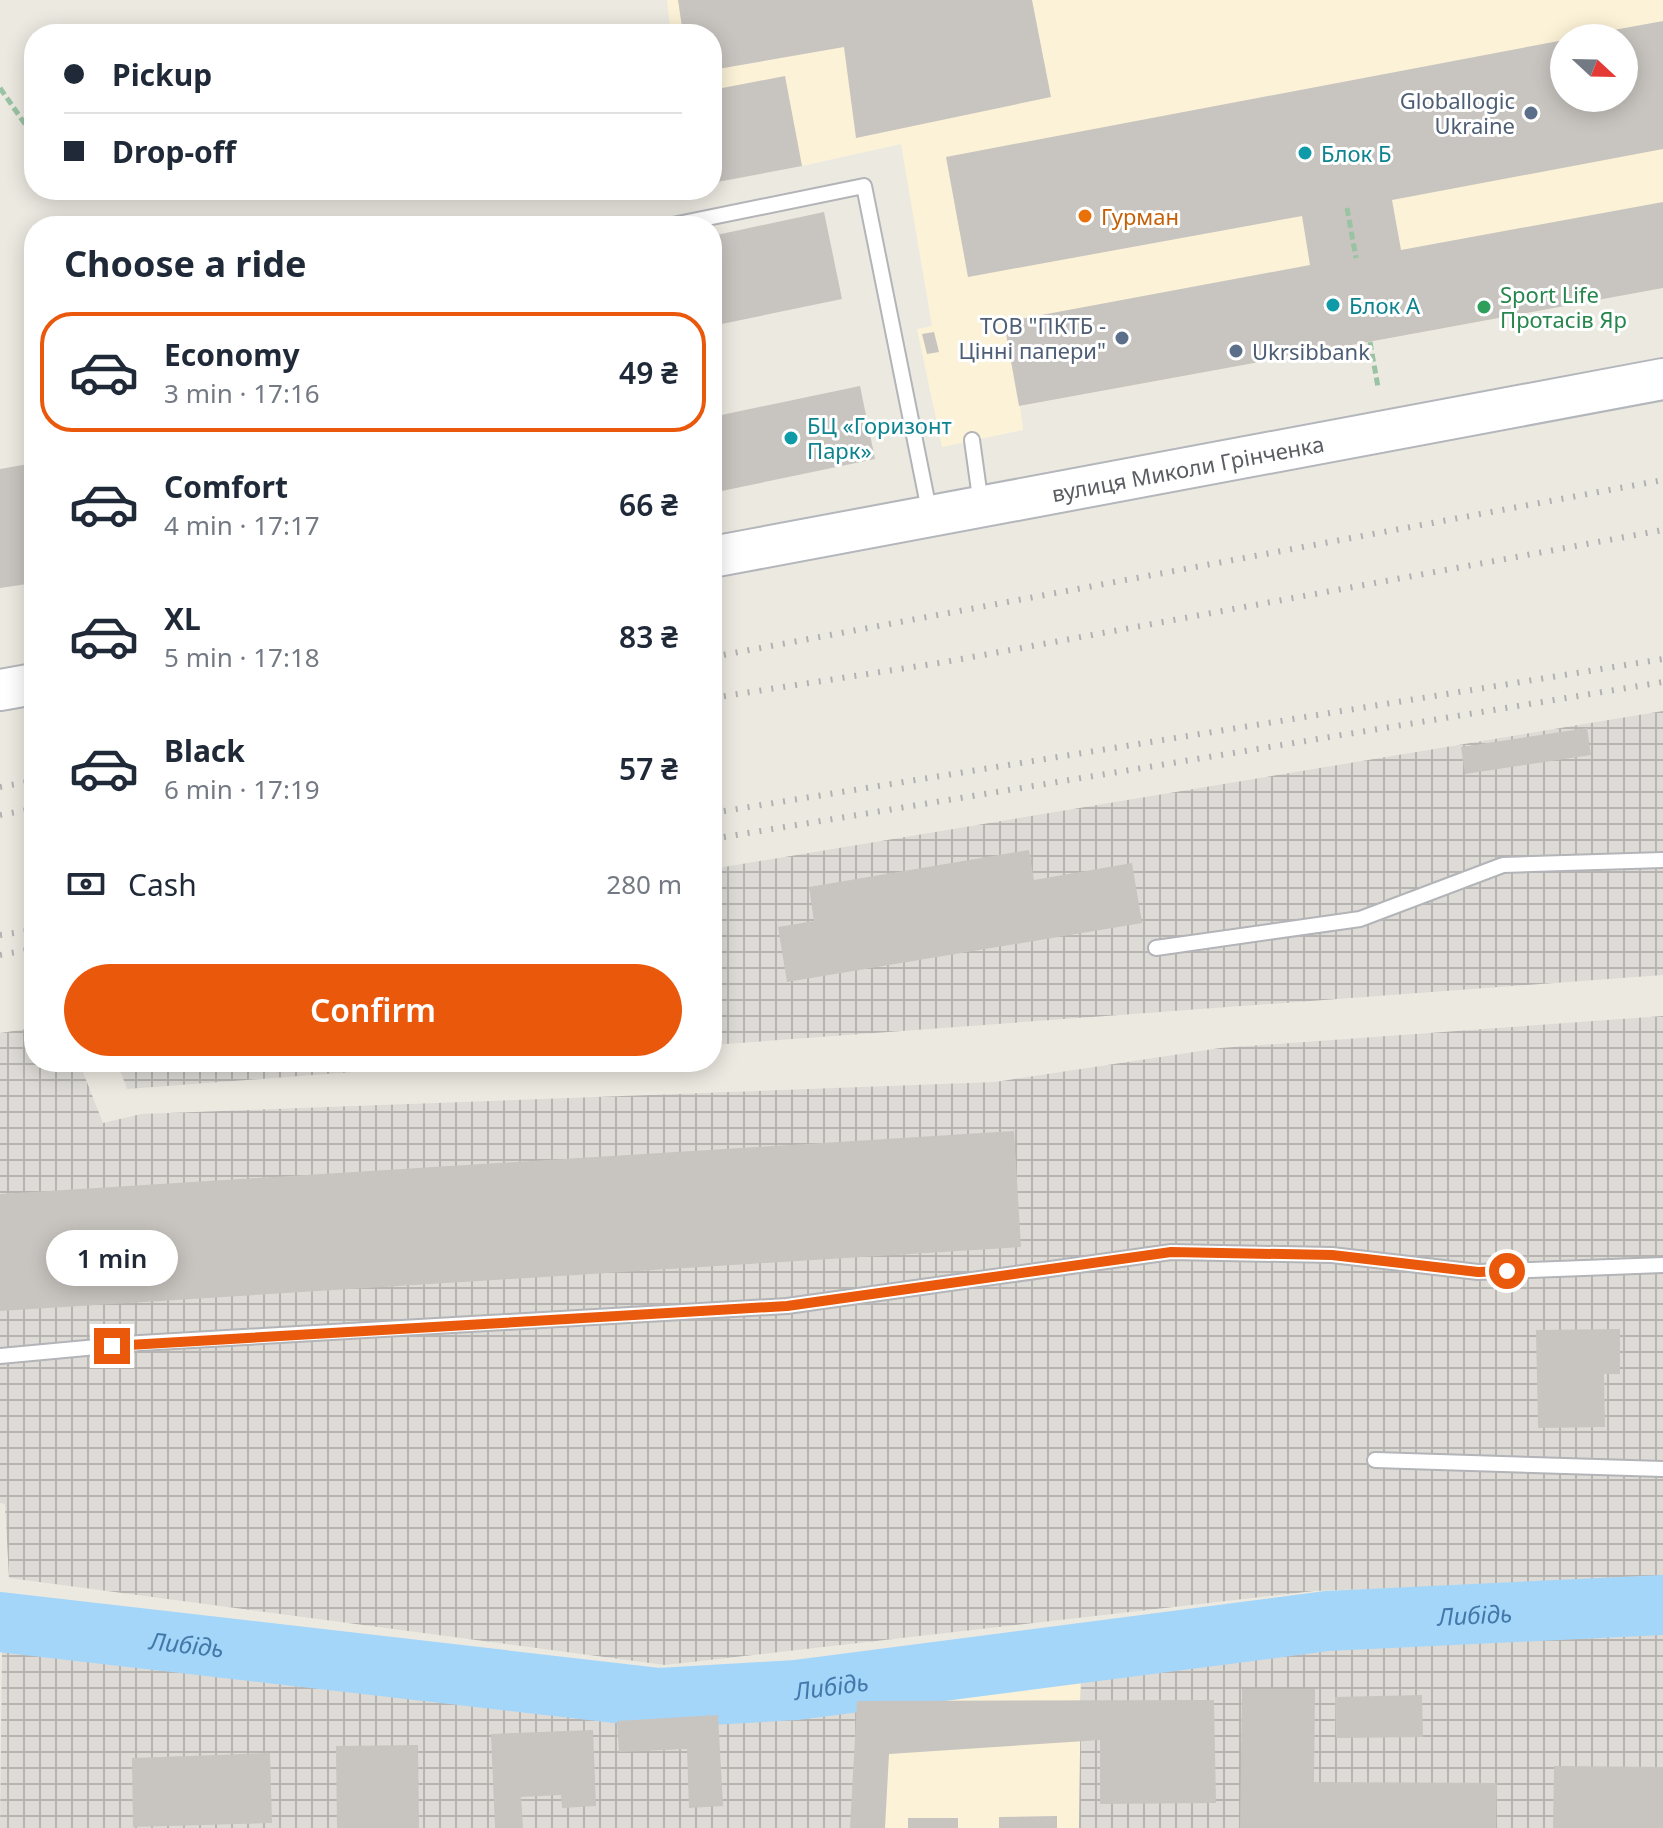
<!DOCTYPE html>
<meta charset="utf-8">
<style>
:root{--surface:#fff;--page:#f2f2f3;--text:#1f2937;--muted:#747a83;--line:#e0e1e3;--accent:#ea580c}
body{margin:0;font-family:"Noto Sans",sans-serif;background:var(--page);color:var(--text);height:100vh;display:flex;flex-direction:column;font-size:30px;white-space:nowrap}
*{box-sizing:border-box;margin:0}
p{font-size:26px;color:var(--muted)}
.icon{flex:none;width:44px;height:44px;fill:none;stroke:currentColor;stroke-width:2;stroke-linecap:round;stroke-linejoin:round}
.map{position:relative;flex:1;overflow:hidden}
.panel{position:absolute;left:24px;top:216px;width:698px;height:856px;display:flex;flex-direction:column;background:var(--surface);border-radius:32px;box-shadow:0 4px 20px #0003}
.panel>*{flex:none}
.top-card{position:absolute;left:24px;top:24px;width:698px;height:176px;border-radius:32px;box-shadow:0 4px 20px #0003;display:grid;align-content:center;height:176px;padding:0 40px;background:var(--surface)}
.needle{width:52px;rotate:112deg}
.fabs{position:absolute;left:1550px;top:24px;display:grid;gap:16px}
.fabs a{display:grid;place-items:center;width:88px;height:88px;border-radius:50%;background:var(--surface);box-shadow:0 4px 20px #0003;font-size:40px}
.end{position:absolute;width:36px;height:36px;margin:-18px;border:10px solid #ea580c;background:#fff;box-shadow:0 0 0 4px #fff}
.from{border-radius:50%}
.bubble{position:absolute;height:56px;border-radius:28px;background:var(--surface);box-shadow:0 4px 20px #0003;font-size:26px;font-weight:600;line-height:56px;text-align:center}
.top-card b{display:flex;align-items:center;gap:28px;height:76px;font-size:30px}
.top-card b+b{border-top:2px solid var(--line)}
.top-card i{width:20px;height:20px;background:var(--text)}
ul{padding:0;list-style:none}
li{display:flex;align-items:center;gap:24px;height:120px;margin:0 16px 12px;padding:0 24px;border:4px solid transparent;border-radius:32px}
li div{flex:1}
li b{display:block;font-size:30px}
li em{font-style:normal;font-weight:600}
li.on{border-color:var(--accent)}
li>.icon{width:72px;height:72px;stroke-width:1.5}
h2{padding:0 40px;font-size:36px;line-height:96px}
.pay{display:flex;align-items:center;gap:20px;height:88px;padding:0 40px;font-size:30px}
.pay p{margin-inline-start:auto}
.primary-button{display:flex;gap:16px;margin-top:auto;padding:16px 40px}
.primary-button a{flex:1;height:92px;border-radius:48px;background:var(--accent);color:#fff;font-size:32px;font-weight:600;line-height:92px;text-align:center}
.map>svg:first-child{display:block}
.commercial{fill:#fbf2d7;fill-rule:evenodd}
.industrial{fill:url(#industrial-grid)}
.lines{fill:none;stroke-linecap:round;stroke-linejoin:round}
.river{stroke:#a4d6fa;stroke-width:60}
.building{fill:#c8c4bf}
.lane-casing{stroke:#b2b4b8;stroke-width:18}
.secondary-casing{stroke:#b3b6bb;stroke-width:44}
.path{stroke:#99c3a3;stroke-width:5;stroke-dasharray:8 4;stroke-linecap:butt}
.lane{stroke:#fff;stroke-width:14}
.secondary{stroke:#fff;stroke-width:40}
.rail{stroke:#b0b1b2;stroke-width:6;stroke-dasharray:2 10;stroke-linecap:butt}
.route{stroke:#ea580c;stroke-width:10}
.service-dot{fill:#5c6f8a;stroke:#fff;stroke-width:3}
.culture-dot{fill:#0f9aa8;stroke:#fff;stroke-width:3}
.food-dot{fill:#e8710a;stroke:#fff;stroke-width:3}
.leisure-dot{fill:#2e9e5b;stroke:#fff;stroke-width:3}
.labels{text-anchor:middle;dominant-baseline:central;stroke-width:6;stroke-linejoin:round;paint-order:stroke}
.service-label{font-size:22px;fill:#4e5e75;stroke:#fff;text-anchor:end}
.culture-label{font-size:22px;fill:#0d838f;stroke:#fff;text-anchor:start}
.food-label{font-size:22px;fill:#c56008;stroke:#fff;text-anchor:start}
.leisure-label{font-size:22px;fill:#27864d;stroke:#fff;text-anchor:start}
.street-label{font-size:22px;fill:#5a5d62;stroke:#fff}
.water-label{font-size:24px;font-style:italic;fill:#4278aa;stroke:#fff}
</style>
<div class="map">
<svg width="1663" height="1828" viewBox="0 0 1663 1828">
<defs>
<pattern id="industrial-grid" width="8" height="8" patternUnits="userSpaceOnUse" patternTransform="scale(2)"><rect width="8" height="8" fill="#dedbd6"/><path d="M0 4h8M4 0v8" fill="none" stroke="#b7b5b1"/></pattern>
</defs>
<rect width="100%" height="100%" fill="#ece9e1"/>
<path class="commercial" d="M 667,0 L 1663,0 L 1663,288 L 1020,406 L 1023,430 L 942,447 L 917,329 L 932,326 L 901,144 L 802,166 L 712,184 L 802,166 L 712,90 L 712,34 L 671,34 ZM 1564,38 L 1624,38 L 1624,98 L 1564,98 Z
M 1081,1675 L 1079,1828 L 853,1828 L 858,1691 Z"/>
<path class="industrial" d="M 1663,711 L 1663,975 L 712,1045 L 712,869 Z
M 1663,1016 L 1663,1579 L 1314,1591 L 665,1665 L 9,1578 L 5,1504 L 0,1503 L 0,1033 L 34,1028 L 34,1062 L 79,1062 L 103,1123 L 141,1114 L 995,1082 L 1220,1048 Z
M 117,1062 L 486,1062 L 127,1089 Z
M 1663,1627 L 1663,1828 L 1079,1828 L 1081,1675 L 1331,1641 Z
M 2,1652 L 628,1703 L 858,1691 L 853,1828 L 0,1828 Z"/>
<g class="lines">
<path class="river" id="s1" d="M 0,1622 L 659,1698 L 796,1690 L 1327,1621 L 1663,1605"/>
</g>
<path class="building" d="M 678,0 L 1032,0 L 1051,97 L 856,138 L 844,47 L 712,70 L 712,34 L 683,34 Z
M 1663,21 L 1663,149 L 1392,200 L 1401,250 L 1663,202 L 1663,288 L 1019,406 L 1004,322 L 1310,265 L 1302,216 L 968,277 L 946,157 L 1564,40 L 1564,98 L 1624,98 L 1624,38 L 1581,36 Z
M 785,76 L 802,166 L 712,183 L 712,90 Z
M 824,212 L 842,299 L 712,326 L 712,236 Z
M 934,332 L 939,352 L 927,354 L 922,334 Z
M 860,386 L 875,459 L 712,493 L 712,417 Z
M 34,463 L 34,583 L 0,588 L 0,469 Z
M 1587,728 L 1591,755 L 1465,774 L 1461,747 Z
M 1029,850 L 1034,880 L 1132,863 L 1142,923 L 787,982 L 778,927 L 814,921 L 809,887 Z
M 1014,1131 L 1021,1247 L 0,1311 L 0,1194 Z
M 1620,1329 L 1620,1374 L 1604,1374 L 1605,1427 L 1538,1428 L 1536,1330 Z
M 1242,1689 L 1315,1689 L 1314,1782 L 1497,1783 L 1496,1828 L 1240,1828 Z
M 1422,1695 L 1423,1737 L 1336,1738 L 1335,1697 Z
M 1214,1700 L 1216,1803 L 1100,1804 L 1100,1740 L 889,1754 L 885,1828 L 850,1828 L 857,1701 Z
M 718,1715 L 723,1806 L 689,1808 L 687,1749 L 619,1752 L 617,1721 Z
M 593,1730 L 596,1806 L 562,1808 L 561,1795 L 521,1797 L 523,1828 L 495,1828 L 491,1734 Z
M 418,1745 L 419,1828 L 337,1828 L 336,1746 Z
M 270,1753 L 272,1823 L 133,1827 L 132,1758 Z
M 1554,1766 L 1663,1767 L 1663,1828 L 1553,1828 Z
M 1057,1816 L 1057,1828 L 999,1828 L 999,1817 Z
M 908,1818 L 958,1818 L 958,1828 L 908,1828 Z"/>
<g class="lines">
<defs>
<path id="lane" d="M 668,226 L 864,186 L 930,515
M 972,440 L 981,505
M 1156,948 L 1360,919 L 1503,865 L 1663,860
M 0,1356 L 140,1343 L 787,1306 L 1171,1252 L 1332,1255 L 1478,1272 L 1663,1265
M 1375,1460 L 1663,1469"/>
<g id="secondary">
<path id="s2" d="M 712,557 L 1663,379"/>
<path d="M 0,690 L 34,684"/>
</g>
</defs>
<use href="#lane" class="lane-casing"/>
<use href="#secondary" class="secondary-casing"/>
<path class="path" d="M 0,88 L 34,137
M 70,190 L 75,197 L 127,191
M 1347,208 L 1356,258
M 1370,342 L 1378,387"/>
<use href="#lane" class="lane"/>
<use href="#secondary" class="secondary"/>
<path class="rail" d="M 712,657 L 1663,480
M 712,698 L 945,662 L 1663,530
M 0,787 L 34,781
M 712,813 L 1663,659
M 0,815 L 34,809
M 712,839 L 1663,682
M 0,935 L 34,930
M 0,955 L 34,949"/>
</g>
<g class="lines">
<path class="route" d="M 112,1346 L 787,1306 L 1171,1252 L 1332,1255 L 1478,1272 L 1507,1271"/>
</g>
<g class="service-dot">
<circle cx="1531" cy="113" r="8"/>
<circle cx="1122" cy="338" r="8"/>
<circle cx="1236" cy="351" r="8"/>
</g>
<g class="culture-dot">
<circle cx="1305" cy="153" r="8"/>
<circle cx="1333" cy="305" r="8"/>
<circle cx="791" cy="438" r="8"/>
</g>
<circle class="food-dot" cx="1085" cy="216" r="8"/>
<circle class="leisure-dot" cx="1484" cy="307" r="8"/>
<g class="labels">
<g class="service-label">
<text x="1515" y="100">Globallogic<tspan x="1515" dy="25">Ukraine</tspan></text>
<text x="1106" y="325">ТОВ "ПКТБ -<tspan x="1106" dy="25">Цінні папери"</tspan></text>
<text x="1252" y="351" text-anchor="start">Ukrsibbank</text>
</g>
<g class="culture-label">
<text x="1321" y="153">Блок Б</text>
<text x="1349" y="305">Блок А</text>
<text x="807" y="425">БЦ «Горизонт<tspan x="807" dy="25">Парк»</tspan></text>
</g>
<g class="food-label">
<text x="1101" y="216">Гурман</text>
</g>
<g class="leisure-label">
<text x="1500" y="294">Sport Life<tspan x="1500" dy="25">Протасів Яр</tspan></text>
</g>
<g class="street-label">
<text stroke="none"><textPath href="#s2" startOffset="484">вулиця Миколи Грінченка</textPath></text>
</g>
<g class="water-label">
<text stroke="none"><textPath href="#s1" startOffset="1484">Либідь</textPath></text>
<text stroke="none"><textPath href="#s1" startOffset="188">Либідь</textPath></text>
<text stroke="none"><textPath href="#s1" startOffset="836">Либідь</textPath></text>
</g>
</g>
</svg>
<div class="fabs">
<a><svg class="needle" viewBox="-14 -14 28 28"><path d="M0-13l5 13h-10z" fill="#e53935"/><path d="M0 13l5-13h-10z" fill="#747a83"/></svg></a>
</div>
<i class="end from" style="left:1507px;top:1271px"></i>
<i class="end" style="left:112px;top:1346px"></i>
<div class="bubble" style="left:46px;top:1230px;width:132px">1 min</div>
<div class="top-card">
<b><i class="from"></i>Pickup</b>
<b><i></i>Drop-off</b>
</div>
<section class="panel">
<h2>Choose a ride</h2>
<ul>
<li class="on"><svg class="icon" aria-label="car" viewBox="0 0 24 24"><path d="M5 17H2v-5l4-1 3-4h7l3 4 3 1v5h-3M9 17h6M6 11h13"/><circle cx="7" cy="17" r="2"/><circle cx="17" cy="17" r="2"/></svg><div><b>Economy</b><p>3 min · 17:16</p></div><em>49 ₴</em></li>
<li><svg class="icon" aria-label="car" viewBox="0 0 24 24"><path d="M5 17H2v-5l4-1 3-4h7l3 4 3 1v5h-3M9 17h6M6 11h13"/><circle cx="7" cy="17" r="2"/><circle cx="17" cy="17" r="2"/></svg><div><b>Comfort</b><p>4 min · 17:17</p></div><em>66 ₴</em></li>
<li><svg class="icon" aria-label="car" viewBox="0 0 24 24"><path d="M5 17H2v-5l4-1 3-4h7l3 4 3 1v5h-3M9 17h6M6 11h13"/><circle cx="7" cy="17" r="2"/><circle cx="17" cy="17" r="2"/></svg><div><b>XL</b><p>5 min · 17:18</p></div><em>83 ₴</em></li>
<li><svg class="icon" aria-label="car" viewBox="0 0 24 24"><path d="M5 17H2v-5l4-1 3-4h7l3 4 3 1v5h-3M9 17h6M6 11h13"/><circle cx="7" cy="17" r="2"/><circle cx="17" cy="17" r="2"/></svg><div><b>Black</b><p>6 min · 17:19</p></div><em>57 ₴</em></li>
</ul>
<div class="pay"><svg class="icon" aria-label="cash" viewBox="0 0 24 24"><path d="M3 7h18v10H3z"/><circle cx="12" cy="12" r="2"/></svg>Cash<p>280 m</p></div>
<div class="primary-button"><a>Confirm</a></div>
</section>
</div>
